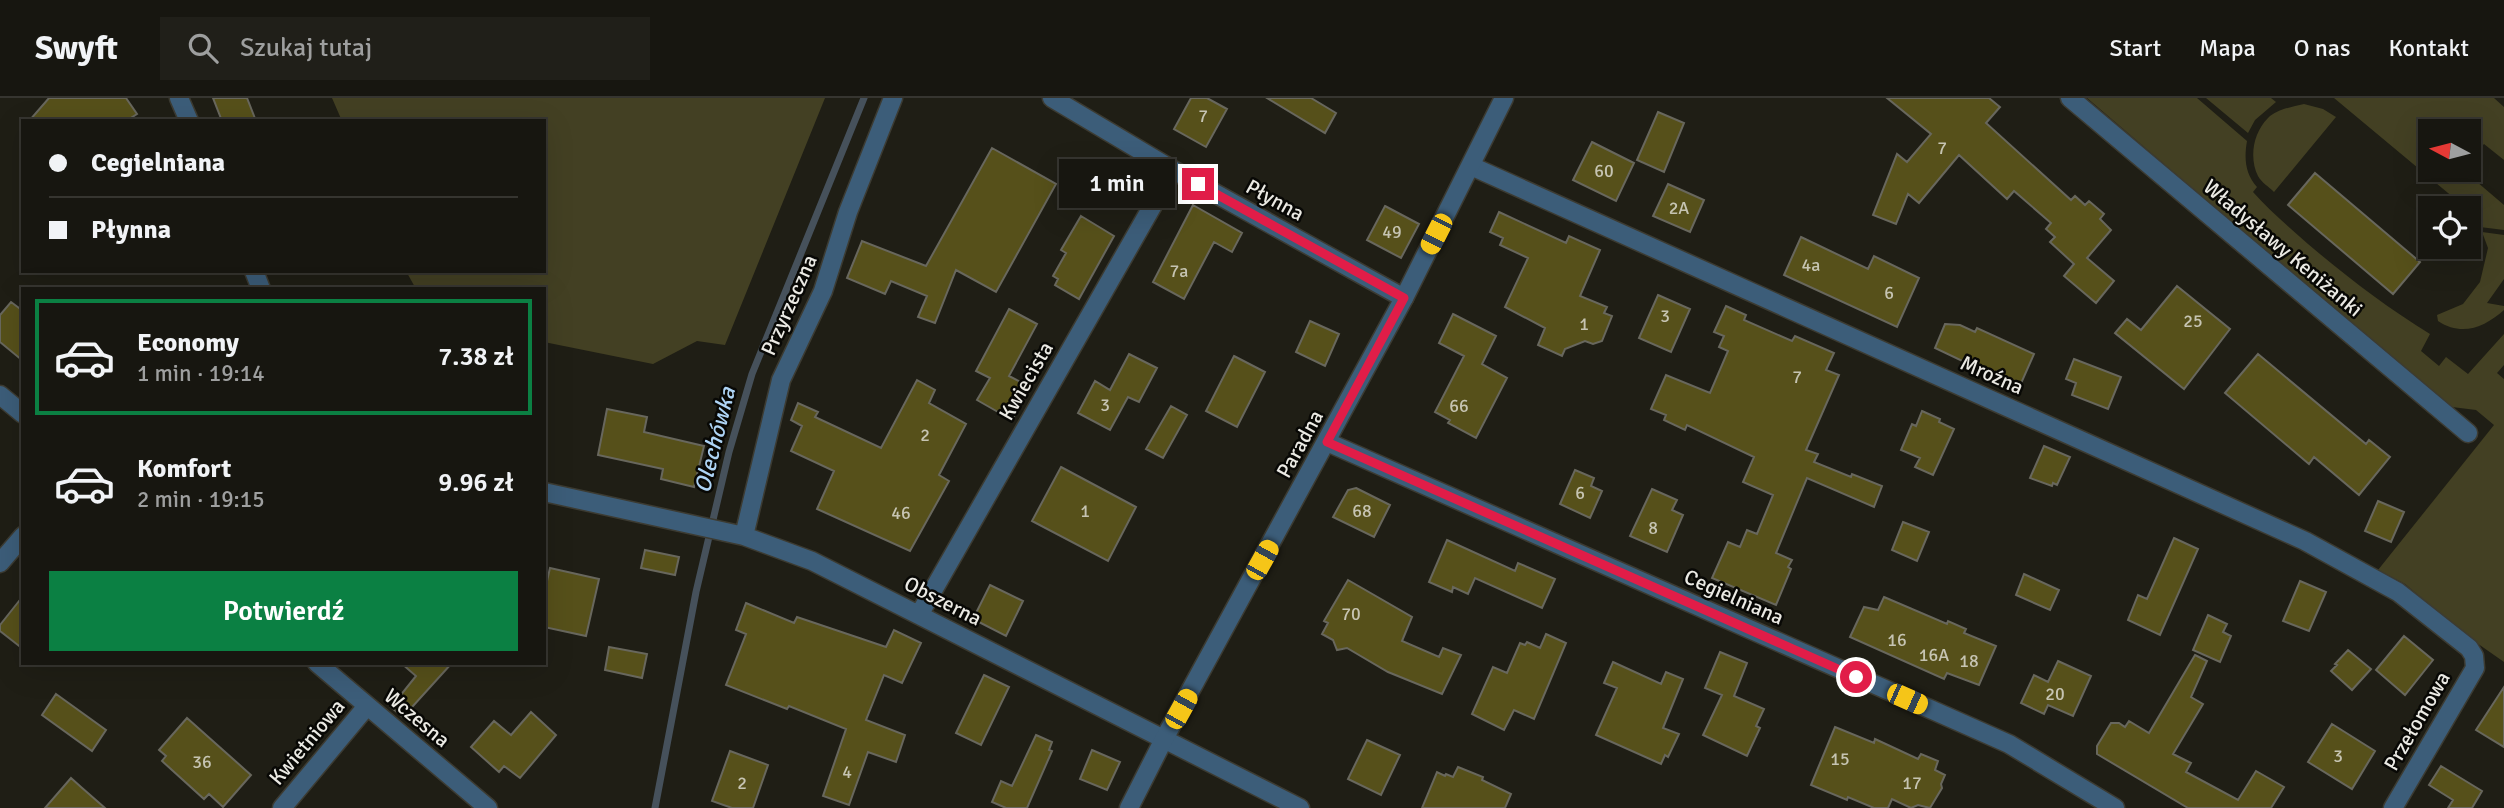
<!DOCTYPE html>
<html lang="pl">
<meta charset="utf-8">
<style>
:root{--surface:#171610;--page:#201f19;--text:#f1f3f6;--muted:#9e9f9f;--line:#363530;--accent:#0b8043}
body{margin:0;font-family:Signika,sans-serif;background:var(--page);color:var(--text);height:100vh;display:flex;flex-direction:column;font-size:26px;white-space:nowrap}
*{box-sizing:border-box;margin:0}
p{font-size:23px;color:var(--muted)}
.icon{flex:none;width:38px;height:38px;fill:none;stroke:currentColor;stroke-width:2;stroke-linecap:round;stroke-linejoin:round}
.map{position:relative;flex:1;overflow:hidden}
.details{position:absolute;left:21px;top:189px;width:525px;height:378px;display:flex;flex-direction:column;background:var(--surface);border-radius:0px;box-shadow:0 7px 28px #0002,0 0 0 2px var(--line)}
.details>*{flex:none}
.hud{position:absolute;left:21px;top:21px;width:525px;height:154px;border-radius:0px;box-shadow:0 7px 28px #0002,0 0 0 2px var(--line);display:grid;align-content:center;height:154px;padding:0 28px;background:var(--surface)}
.needle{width:46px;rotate:277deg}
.controls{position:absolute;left:2418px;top:21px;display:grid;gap:14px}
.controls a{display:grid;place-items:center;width:63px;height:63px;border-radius:0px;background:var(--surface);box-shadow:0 7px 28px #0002,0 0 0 2px var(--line);font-size:35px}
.end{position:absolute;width:32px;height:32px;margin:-16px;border:9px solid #e11d48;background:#fff;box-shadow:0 0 0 4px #fff}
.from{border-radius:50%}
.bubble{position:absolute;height:49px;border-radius:0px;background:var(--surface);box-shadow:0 7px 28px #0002,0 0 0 2px var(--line);font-size:23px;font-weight:600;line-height:49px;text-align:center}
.car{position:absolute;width:21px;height:42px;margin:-21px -10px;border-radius:9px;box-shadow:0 0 5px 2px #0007;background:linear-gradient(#f5c518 24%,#345 0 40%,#f5c518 0 76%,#345 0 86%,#f5c518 0)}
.hud b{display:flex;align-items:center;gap:24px;height:66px;font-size:26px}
.hud b+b{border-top:2px solid var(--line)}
.hud i{width:18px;height:18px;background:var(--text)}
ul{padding:12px 0 0;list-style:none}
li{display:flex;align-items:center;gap:21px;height:116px;margin:0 14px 10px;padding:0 14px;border:4px solid transparent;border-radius:0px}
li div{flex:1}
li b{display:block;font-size:26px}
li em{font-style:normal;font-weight:600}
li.selected{border-color:var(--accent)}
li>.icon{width:63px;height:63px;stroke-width:1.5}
.action{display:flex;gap:14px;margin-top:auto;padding:14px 28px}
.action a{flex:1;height:80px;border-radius:0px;background:var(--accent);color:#fff;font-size:28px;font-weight:600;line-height:80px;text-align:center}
header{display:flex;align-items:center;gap:42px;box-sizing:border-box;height:98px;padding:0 35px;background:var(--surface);border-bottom:2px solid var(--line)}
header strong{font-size:33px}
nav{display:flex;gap:38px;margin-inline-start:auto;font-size:24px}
.search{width:490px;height:63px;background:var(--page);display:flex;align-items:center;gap:18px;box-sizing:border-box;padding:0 24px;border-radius:0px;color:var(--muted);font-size:26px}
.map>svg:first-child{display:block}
.green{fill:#434023}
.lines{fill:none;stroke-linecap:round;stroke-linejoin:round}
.stream{stroke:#46515b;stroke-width:7}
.building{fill:#56501a;stroke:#68675d;stroke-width:2}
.minor-casing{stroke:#3c3b32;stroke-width:21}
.tertiary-casing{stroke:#3c3b32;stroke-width:21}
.minor{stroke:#3c5d79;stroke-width:18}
.tertiary{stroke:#3c5d79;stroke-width:18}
.route{stroke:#e11d48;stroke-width:9}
.labels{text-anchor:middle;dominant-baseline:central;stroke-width:5;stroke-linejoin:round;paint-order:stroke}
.number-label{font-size:18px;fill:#c6c4b2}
.street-label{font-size:21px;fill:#ebeae4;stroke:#080805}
.water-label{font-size:23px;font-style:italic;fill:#aed4f5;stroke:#080805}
</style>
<header>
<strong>Swyft</strong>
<div class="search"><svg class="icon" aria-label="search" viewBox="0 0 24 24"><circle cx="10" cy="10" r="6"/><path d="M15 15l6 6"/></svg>Szukaj tutaj</div>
<nav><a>Start</a><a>Mapa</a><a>O nas</a><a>Kontakt</a></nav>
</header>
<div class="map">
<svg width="2504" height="710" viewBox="0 0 2504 710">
<rect width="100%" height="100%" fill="#1f1e15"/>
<path class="green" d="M 332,0 L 825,0 L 725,247 L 697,243 L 653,266 L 544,244 L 544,191 L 416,191 L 406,173 L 544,173 L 544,23 L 342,23 Z
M 2087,0 L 2197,0 L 2247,43 C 2244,60 2245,76 2257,89 L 2253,94 C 2270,113 2289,129 2308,146 C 2347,179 2386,209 2430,236 L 2421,253 L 2439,268 L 2446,259 L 2468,276 L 2504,236 L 2504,267 L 2497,275 L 2504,281 L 2504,564 L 2464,536 L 2405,486 L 2378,472 L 2494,327 L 2476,312 L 2452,309 L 2417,283 Z
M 2206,0 L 2271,0 L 2276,4 L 2255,22 L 2248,35 Z
M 2334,0 L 2494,0 L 2504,9 L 2504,62 L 2484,46 L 2469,62 L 2469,33 L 2431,33 L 2431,72 L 2463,72 L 2504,107 L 2504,132 L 2480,129 L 2469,110 L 2466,110 Z
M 2304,6 L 2323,11 L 2336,19 L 2274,94 C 2269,89 2261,84 2258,78 C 2249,60 2253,35 2268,20 C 2277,11 2292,9 2304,6 Z
M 2482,134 L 2504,137 L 2504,181 L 2487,205 L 2504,208 L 2504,212 C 2485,229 2462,239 2438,223 L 2437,217 L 2463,206 L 2480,184 L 2488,150 Z"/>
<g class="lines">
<path class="stream" d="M 655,710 L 696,494 L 729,354 L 752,276 L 864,0"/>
</g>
<path class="building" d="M 49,0 L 126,0 L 137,16 L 126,23 L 29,23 Z
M 213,0 L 247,0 L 256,23 L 222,23 Z
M 1191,0 L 1207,0 L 1227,11 L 1206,49 L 1174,31 Z
M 1267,0 L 1311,0 L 1336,15 L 1325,35 Z
M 1887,0 L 1989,0 L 2000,9 L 1986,25 L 2071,102 L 2075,98 L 2085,107 L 2089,103 L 2104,116 L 2100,121 L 2111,132 L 2087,160 L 2114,183 L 2096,205 L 2064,178 L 2074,166 L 2050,144 L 2055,139 L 2046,131 L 2051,125 L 2014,93 L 2007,101 L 1959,57 L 1919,105 L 1908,96 L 1896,126 L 1873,117 L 1897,56 L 1907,64 L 1931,36 Z
M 1658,14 L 1684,25 L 1664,74 L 1637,62 Z
M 1592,44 L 1634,65 L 1616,103 L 1573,82 Z
M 992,50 L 1056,86 L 996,194 L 956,172 L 935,225 L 918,219 L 927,198 L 891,183 L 885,196 L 847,180 L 862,143 L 926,168 Z
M 2315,75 L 2420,164 L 2393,196 L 2288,107 Z
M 1668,86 L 1704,102 L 1690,134 L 1653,118 Z
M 1193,107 L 1242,135 L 1232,154 L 1214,144 L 1184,201 L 1153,184 Z
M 1385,108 L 1419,126 L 1401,160 L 1367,142 Z
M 1499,114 L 1566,145 L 1569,138 L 1600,152 L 1580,198 L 1607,209 L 1604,215 L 1612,218 L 1602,243 L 1593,246 L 1585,243 L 1565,251 L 1562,258 L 1538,247 L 1545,230 L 1505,209 L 1528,160 L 1500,147 L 1503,140 L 1490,134 Z
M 1081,118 L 1114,138 L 1079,201 L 1055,187 L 1058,181 L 1053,178 L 1066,155 L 1061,152 Z
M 1801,139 L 1868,171 L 1874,158 L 1919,180 L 1897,229 L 1784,177 Z
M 2177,188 L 2230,231 L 2184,291 L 2115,235 L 2127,221 L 2141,232 Z
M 1658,197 L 1690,211 L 1671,254 L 1639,240 Z
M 11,204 L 23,213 L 23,263 L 0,244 L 0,217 Z
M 1726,208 L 1746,217 L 1744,222 L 1792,243 L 1795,238 L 1834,255 L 1826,272 L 1839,277 L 1806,352 L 1818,356 L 1814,364 L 1851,379 L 1852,376 L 1882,388 L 1874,409 L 1807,380 L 1776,455 L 1792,462 L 1788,469 L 1791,471 L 1776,507 L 1712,480 L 1728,444 L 1740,449 L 1747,432 L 1757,436 L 1773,397 L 1743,384 L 1754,359 L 1687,327 L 1685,332 L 1664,322 L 1666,317 L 1651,311 L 1666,277 L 1710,295 L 1728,253 L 1719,249 L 1724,238 L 1714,234 Z
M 1009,211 L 1037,226 L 1009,278 L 1030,289 L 1012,322 L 977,302 L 990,280 L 976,273 Z
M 1453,216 L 1496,238 L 1482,266 L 1507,280 L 1476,340 L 1448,325 L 1450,322 L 1435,314 L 1464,258 L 1439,245 Z
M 1310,223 L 1339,236 L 1325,268 L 1296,254 Z
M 1945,226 L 1960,227 L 1975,234 L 1977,230 L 2034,256 L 2019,290 L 1935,250 Z
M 1129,256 L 1157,270 L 1139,304 L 1128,299 L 1110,332 L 1078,315 L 1095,283 L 1110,292 Z
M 2258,256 L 2366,346 L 2369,342 L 2390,359 L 2359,397 L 2314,359 L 2309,366 L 2225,295 Z
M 1234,258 L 1265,274 L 1237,329 L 1206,313 Z
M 2074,261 L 2121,279 L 2108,311 L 2072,297 L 2076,285 L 2066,281 Z
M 917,282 L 935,292 L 929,305 L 966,326 L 939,377 L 949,383 L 910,453 L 817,411 L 834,373 L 791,353 L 802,328 L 791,322 L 798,305 L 818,314 L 815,319 L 881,350 Z
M 1171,308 L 1187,317 L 1163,360 L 1146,351 Z
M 607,311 L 647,319 L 644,334 L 704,348 L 694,389 L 661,381 L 663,371 L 598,357 Z
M 1922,313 L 1940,321 L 1939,324 L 1954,331 L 1933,377 L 1915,369 L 1920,360 L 1901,352 L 1912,326 L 1916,328 Z
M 2044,348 L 2070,359 L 2057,387 L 2053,385 L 2052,388 L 2030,380 Z
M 1061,369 L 1136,409 L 1108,463 L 1032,423 Z
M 1575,372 L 1594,380 L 1591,388 L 1602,393 L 1590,420 L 1560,406 Z
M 1356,390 L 1390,407 L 1374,439 L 1333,419 L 1348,392 Z
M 1652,391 L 1677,402 L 1672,412 L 1683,417 L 1667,454 L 1630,438 Z
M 2378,403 L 2404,414 L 2391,444 L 2365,433 Z
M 1903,424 L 1929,434 L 1917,463 L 1892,452 Z
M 2174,440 L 2198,451 L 2160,537 L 2128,522 L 2138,497 L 2147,501 Z
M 1447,442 L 1515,473 L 1518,465 L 1555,481 L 1542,510 L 1475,480 L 1468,496 L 1453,489 L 1452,494 L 1429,484 Z
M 645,452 L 679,459 L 675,477 L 641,470 Z
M 550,470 L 599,481 L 586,538 L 544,529 L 544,496 Z
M 2024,476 L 2059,492 L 2050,512 L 2016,497 Z
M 1348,482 L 1412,519 L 1402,543 L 1439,559 L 1443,550 L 1461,557 L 1442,596 L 1388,574 L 1347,550 L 1337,552 L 1333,542 L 1322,536 L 1328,525 L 1324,523 Z
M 2300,483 L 2326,494 L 2309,533 L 2283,523 Z
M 990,487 L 1023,503 L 1006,538 L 973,521 Z
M 23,498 L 23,551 L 0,533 L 0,527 Z
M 1884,499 L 1947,526 L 1948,523 L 1966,531 L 1964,535 L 1996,548 L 1979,587 L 1947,575 L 1944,581 L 1850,539 L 1864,509 L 1878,512 Z
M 746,505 L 794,525 L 797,519 L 886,549 L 894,532 L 921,545 L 902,585 L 884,577 L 866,622 L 905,637 L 896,664 L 868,654 L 849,707 L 823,698 L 846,631 L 789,608 L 787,611 L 726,587 L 746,536 L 736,532 Z
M 2208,517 L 2227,526 L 2223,534 L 2231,538 L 2220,564 L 2193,552 Z
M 1546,536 L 1566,545 L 1534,621 L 1514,612 L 1504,632 L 1472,616 L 1493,569 L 1507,575 L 1520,545 L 1525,547 L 1527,544 L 1540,550 Z
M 2404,538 L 2433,562 L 2405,597 L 2376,572 Z
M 609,549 L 647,556 L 642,580 L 605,572 Z
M 2348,552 L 2371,571 L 2352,592 L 2331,573 L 2337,567 L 2335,566 Z
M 1720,554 L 1747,565 L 1734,598 L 1764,611 L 1756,628 L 1760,630 L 1747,658 L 1703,637 L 1722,597 L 1705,590 Z
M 2195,557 L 2207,563 L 2191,599 L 2203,606 L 2173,656 L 2191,665 L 2186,674 L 2238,702 L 2256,673 L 2284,689 L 2271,710 L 2188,710 L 2097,656 L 2097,648 L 2111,625 L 2119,625 L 2125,629 L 2129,623 L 2149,635 Z
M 2058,563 L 2091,578 L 2073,618 L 2048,607 L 2044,616 L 2021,605 L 2034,577 L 2048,584 Z
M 1613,564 L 1661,586 L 1666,574 L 1683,581 L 1663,630 L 1679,636 L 1668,659 L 1665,657 L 1661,666 L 1596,637 L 1617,590 L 1604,585 Z
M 401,565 L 452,565 L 403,619 L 391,609 L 416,578 Z
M 984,577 L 1009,589 L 981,647 L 956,635 Z
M 2504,589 L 2504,649 L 2476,632 Z
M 56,596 L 106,632 L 92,653 L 42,617 Z
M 531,614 L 556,637 L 520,680 L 504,668 L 499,674 L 471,649 L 494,623 L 511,637 Z
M 187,620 L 251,677 L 223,709 L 209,696 L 204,701 L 162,663 L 166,658 L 159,652 Z
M 2332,626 L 2375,653 L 2352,691 L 2308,664 Z
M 1835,629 L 1874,645 L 1875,641 L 1918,661 L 1921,656 L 1938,663 L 1935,672 L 1945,677 L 1941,686 L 1942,690 L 1930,710 L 1918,707 L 1911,710 L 1892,701 L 1888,710 L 1874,710 L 1848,699 L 1847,702 L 1811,687 Z
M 1036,637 L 1052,644 L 1049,652 L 1052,653 L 1027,710 L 1006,710 L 992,704 L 1001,683 L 1012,688 Z
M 1367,642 L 1400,657 L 1381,697 L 1348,681 Z
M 1092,652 L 1120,664 L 1107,692 L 1080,681 Z
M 730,653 L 768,667 L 753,710 L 732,710 L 712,703 Z
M 2441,668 L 2482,693 L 2472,710 L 2448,710 L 2453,702 L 2429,687 Z
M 1458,669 L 1483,679 L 1482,682 L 1511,696 L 1505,710 L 1422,710 L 1437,674 L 1445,678 L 1446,676 L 1453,679 Z
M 71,680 L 81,689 L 105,710 L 45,710 Z"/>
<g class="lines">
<defs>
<path id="minor" d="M 179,0 L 189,23
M 1052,0 L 1173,72 L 1404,200
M 2070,0 L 2468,335
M 1471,68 L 2305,443 L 2398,494 L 2469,550 L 2474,558 L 2475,570 L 2393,710
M 254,173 L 261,191
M 0,297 L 23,316
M 1327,344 L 2009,646 L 2115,710
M 544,394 L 744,438 L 812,463 L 1300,710
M 744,438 L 781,282 L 823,193 L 848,114 L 893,0
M 0,465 L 23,438
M 919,517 L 1173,72
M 317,565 L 488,710
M 282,710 L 367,608"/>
<path id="tertiary" d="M 1129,710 L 1164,641 L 1404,200 L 1504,0"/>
</defs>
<use href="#minor" class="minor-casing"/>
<use href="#tertiary" class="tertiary-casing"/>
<use href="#minor" class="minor"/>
<use href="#tertiary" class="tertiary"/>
</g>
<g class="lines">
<path class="route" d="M 1198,86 L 1404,200 L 1327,344 L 1856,579"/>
</g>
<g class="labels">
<g class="number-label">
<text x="1203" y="18">7</text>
<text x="1942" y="50">7</text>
<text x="1604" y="73">60</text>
<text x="1679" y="110">2A</text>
<text x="1392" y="134">49</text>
<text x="1811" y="167">4a</text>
<text x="1179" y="173">7a</text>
<text x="1889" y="195">6</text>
<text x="1665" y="218">3</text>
<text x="2193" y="223">25</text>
<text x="1584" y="226">1</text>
<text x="1797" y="279">7</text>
<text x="1105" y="307">3</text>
<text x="1459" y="308">66</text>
<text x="925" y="337">2</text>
<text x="1580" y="395">6</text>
<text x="1085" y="413">1</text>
<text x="1362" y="413">68</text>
<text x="901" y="415">46</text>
<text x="1653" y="430">8</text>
<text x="1351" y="516">70</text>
<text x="1897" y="542">16</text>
<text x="1934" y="557">16A</text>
<text x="1969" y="563">18</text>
<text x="2055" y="596">20</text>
<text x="2338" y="658">3</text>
<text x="1840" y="661">15</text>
<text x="202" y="664">36</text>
<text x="847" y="674">4</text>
<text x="742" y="685">2</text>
<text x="1912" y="685">17</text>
</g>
<g class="street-label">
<text transform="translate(1275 102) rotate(29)">Płynna</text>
<text transform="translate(2283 150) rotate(40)">Władysławy Keniżanki</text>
<text transform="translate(789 207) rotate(-66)">Przyrzeczna</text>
<text transform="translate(1992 277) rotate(24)">Mroźna</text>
<text transform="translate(1026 283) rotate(-60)">Kwiecista</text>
<text transform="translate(1300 346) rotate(-61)">Paradna</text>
<text transform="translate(1734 499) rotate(24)">Cegielniana</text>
<text transform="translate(943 503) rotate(27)">Obszerna</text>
<text transform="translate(417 620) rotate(40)">Wczesna</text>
<text transform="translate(2417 623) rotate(-60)">Przełomowa</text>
<text transform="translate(307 644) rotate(-50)">Kwietniowa</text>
</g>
<g class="water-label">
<text transform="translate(715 342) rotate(-76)">Olechówka</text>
</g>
</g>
</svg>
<div class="controls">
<a><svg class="needle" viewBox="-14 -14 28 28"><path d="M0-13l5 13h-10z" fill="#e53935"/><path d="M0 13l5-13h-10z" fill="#9e9f9f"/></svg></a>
<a><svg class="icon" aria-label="locate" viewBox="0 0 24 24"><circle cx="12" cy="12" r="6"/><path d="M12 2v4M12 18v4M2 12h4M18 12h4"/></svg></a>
</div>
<i class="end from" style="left:1856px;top:579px"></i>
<i class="end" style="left:1198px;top:86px"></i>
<div class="bubble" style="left:1059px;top:61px;width:116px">1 min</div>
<i class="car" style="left:1436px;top:136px;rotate:207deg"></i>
<i class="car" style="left:1262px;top:462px;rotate:29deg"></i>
<i class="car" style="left:1907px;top:601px;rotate:114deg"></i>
<i class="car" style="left:1181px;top:611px;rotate:29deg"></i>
<div class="hud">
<b><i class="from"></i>Cegielniana</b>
<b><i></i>Płynna</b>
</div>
<section class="details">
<ul>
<li class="selected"><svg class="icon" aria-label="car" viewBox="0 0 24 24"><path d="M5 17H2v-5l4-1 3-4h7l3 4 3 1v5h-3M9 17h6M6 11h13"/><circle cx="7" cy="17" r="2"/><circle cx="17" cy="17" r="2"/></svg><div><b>Economy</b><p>1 min · 19:14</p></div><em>7.38 zł</em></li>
<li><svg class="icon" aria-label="car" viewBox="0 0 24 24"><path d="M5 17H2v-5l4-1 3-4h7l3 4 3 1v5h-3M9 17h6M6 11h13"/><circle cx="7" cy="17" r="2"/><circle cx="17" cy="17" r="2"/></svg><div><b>Komfort</b><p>2 min · 19:15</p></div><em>9.96 zł</em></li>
</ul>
<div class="action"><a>Potwierdź</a></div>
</section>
</div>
